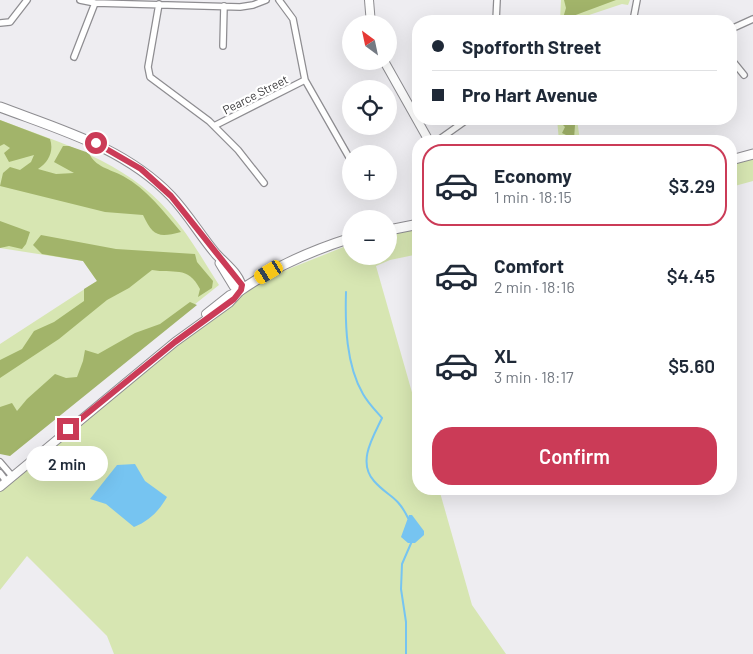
<!DOCTYPE html>
<meta charset="utf-8">
<style>
:root{--surface:#fff;--page:#f2f2f3;--text:#1f2937;--muted:#747a83;--line:#e0e1e3;--accent:#cb3b57}
body{margin:0;font-family:Barlow,sans-serif;background:var(--page);color:var(--text);height:100vh;display:flex;flex-direction:column;font-size:19px;white-space:nowrap}
*{box-sizing:border-box;margin:0}
p{font-size:16px;color:var(--muted)}
.icon{flex:none;width:28px;height:28px;fill:none;stroke:currentColor;stroke-width:2;stroke-linecap:round;stroke-linejoin:round}
.map{position:relative;flex:1;overflow:hidden}
.panel{position:absolute;left:412px;top:135px;width:325px;height:360px;display:flex;flex-direction:column;background:var(--surface);border-radius:20px;box-shadow:0 5px 20px #0002}
.panel>*{flex:none}
.top-card{position:absolute;left:412px;top:15px;width:325px;height:110px;border-radius:20px;box-shadow:0 5px 20px #0002;display:grid;align-content:center;height:110px;padding:0 20px;background:var(--surface)}
.needle{width:32px;rotate:327deg}
.tools{position:absolute;left:342px;top:15px;display:grid;gap:10px}
.tools a{display:grid;place-items:center;width:55px;height:55px;border-radius:50%;background:var(--surface);box-shadow:0 5px 20px #0002;font-size:25px}
.end{position:absolute;width:22px;height:22px;margin:-11px;border:6px solid #cb3b57;background:#fff;box-shadow:0 0 0 2px #fff}
.from{border-radius:50%}
.bubble{position:absolute;height:35px;border-radius:18px;background:var(--surface);box-shadow:0 5px 20px #0002;font-size:16px;font-weight:600;line-height:35px;text-align:center}
.car{position:absolute;width:15px;height:30px;margin:-15px -8px;border-radius:6px;box-shadow:0 0 4px 1px #0007;background:linear-gradient(#f5c518 24%,#345 0 40%,#f5c518 0 76%,#345 0 86%,#f5c518 0)}
.top-card b{display:flex;align-items:center;gap:18px;height:48px;font-size:19px}
.top-card b+b{border-top:1px solid var(--line)}
.top-card i{width:12px;height:12px;background:var(--text)}
ul{padding:9px 0 0;list-style:none}
li{display:flex;align-items:center;gap:15px;height:82px;margin:0 10px 8px;padding:0 10px;border:2px solid transparent;border-radius:20px}
li div{flex:1}
li b{display:block;font-size:19px}
li em{font-style:normal;font-weight:600}
li.selected{border-color:var(--accent)}
li>.icon{width:45px;height:45px;stroke-width:1.5}
.primary-button{display:flex;gap:10px;margin-top:auto;padding:10px 20px}
.primary-button a{flex:1;height:58px;border-radius:20px;background:var(--accent);color:#fff;font-size:20px;font-weight:600;line-height:58px;text-align:center}
.map>svg:first-child{display:block}
.green{fill:#d7e6b2}
.forest{fill:#a2b46a}
.water{fill:#76c4f1}
.lines{fill:none;stroke-linecap:round;stroke-linejoin:round}
.stream{stroke:#76c4f1;stroke-width:2}
.minor-casing{stroke:#8e8d91;stroke-width:8}
.tertiary-casing{stroke:#8e8d91;stroke-width:10}
.secondary-casing{stroke:#8e8d91;stroke-width:11}
.minor{stroke:#fff;stroke-width:5.5}
.tertiary{stroke:#fff;stroke-width:8}
.secondary{stroke:#fff;stroke-width:9}
.route{stroke:#cb3b57;stroke-width:6}
.labels{text-anchor:middle;dominant-baseline:central;stroke-width:4.5;stroke-linejoin:round;paint-order:stroke}
.street-label{font-size:12px;fill:#3c3b3d;stroke:#fff}
</style>
<div class="map">
<svg width="753" height="654" viewBox="0 0 753 654">
<rect width="100%" height="100%" fill="#eeedf1"/>
<path class="green" d="M 561,0 L 630,0 L 628,5 L 622,4 L 580,18 L 580,21 L 560,21 Z
M 557,119 L 577,119 L 580,141 L 559,141 Z
M 0,120 C 61,143 125,161 169,212 C 189,235 203,260 219,285 L 6,455 L 0,452 L 0,344 L 97,281 L 83,261 L 0,248 Z
M 753,154 L 753,181 L 731,187 L 731,160 Z
M 419,226 L 419,254 L 390,260 L 376,266 L 419,417 L 419,489 L 439,489 L 472,605 L 506,654 L 114,654 L 107,636 L 27,556 L 0,590 L 0,487 L 12,476 L 249,289 L 281,272 L 351,244 L 351,256 L 389,256 L 389,233 Z"/>
<path class="forest" d="M 564,0 L 616,0 L 565,19 L 563,18 L 566,8 Z
M 557,119 L 569,119 L 575,125 L 574,139 L 562,133 L 565,127 L 563,125 L 558,125 Z
M 0,120 L 50,139 C 54,151 49,162 38,169 L 56,174 L 74,173 L 54,162 L 63,146 L 69,146 L 89,153 C 95,167 110,169 123,176 C 147,189 163,211 181,232 C 158,238 153,236 143,215 L 105,212 L 0,186 L 3,173 L 10,167 L 20,170 L 31,162 L 34,155 L 9,162 L 4,153 L 10,148 L 4,144 L 0,146 Z
M 0,221 L 30,232 L 26,244 L 22,249 L 9,246 L 0,248 Z
M 41,235 L 116,249 L 195,254 L 197,262 L 213,281 L 212,288 L 198,297 L 200,289 C 188,265 173,274 152,270 L 129,288 L 107,300 L 59,339 L 0,378 L 0,360 L 22,349 L 34,331 L 54,322 L 84,301 L 84,289 L 97,281 L 83,261 L 42,254 L 33,245 Z
M 190,302 L 197,305 L 10,456 L 0,454 L 0,407 L 12,403 L 17,411 L 27,399 L 55,374 L 66,378 L 77,377 L 83,361 L 85,350 L 98,354 L 135,333 L 160,324 Z"/>
<path class="water" d="M 135,464 L 145,481 L 167,497 C 159,511 149,521 134,527 L 106,504 L 90,499 L 117,465 Z
M 409,515 L 412,515 L 424,531 L 424,535 L 415,543 L 408,543 L 401,537 Z"/>
<g class="lines">
<path class="stream" d="M 346,292 C 345,324 346,365 363,394 C 368,403 376,411 382,418 C 373,437 357,462 374,481 C 388,497 397,495 408,518
M 406,654 L 406,622 L 401,589 L 402,564 L 412,541"/>
<defs>
<path id="minor" d="M 80,0 L 95,3 L 240,7 L 253,5 L 266,0
M 279,0 L 293,19 L 305,80 L 350,159
M 159,4 L 148,67 L 150,77 L 209,121 L 238,150 L 264,183
M 496,21 L 497,0
M 633,21 L 637,0
M 0,23 L 10,22 L 27,0
M 731,29 L 753,19
M 223,46 L 224,6
M 74,57 L 95,3
M 731,59 L 744,75
M 214,126 L 305,80
M 437,141 L 468,119
M 0,462 L 12,476
M 0,473 L 6,481"/>
<path id="tertiary" d="M 369,0 L 371,24
M 384,61 L 429,141
M 206,314 L 230,295 L 239,291
M 0,487 L 175,342 L 229,303 L 241,290"/>
<path id="secondary" d="M 0,107 C 61,130 125,148 171,196 C 188,214 200,235 216,254 C 224,263 243,277 241,290
M 731,160 L 753,154
M 389,230 L 419,224
M 220,263 L 234,286 L 241,290
M 241,290 C 274,267 313,250 351,238"/>
</defs>
<use href="#minor" class="minor-casing"/>
<use href="#tertiary" class="tertiary-casing"/>
<use href="#secondary" class="secondary-casing"/>
<use href="#minor" class="minor"/>
<use href="#tertiary" class="tertiary"/>
<use href="#secondary" class="secondary"/>
</g>
<g class="lines">
<path class="route" d="M 68,429 L 175,342 L 234,299 L 241,290 L 242,285 L 171,196 L 141,169 L 96,143"/>
</g>
<g class="labels">
<g class="street-label">
<text transform="translate(255 94) rotate(-27)">Pearce Street</text>
</g>
</g>
</svg>
<div class="tools">
<a><svg class="needle" viewBox="-14 -14 28 28"><path d="M0-13l5 13h-10z" fill="#e53935"/><path d="M0 13l5-13h-10z" fill="#747a83"/></svg></a>
<a><svg class="icon" aria-label="locate" viewBox="0 0 24 24"><circle cx="12" cy="12" r="6"/><path d="M12 2v4M12 18v4M2 12h4M18 12h4"/></svg></a>
<a>+</a>
<a>−</a>
</div>
<i class="end from" style="left:96px;top:143px"></i>
<i class="end" style="left:68px;top:429px"></i>
<div class="bubble" style="left:26px;top:446px;width:82px">2 min</div>
<i class="car" style="left:269px;top:272px;rotate:239deg"></i>
<div class="top-card">
<b><i class="from"></i>Spofforth Street</b>
<b><i></i>Pro Hart Avenue</b>
</div>
<section class="panel">
<ul>
<li class="selected"><svg class="icon" aria-label="car" viewBox="0 0 24 24"><path d="M5 17H2v-5l4-1 3-4h7l3 4 3 1v5h-3M9 17h6M6 11h13"/><circle cx="7" cy="17" r="2"/><circle cx="17" cy="17" r="2"/></svg><div><b>Economy</b><p>1 min · 18:15</p></div><em>$3.29</em></li>
<li><svg class="icon" aria-label="car" viewBox="0 0 24 24"><path d="M5 17H2v-5l4-1 3-4h7l3 4 3 1v5h-3M9 17h6M6 11h13"/><circle cx="7" cy="17" r="2"/><circle cx="17" cy="17" r="2"/></svg><div><b>Comfort</b><p>2 min · 18:16</p></div><em>$4.45</em></li>
<li><svg class="icon" aria-label="car" viewBox="0 0 24 24"><path d="M5 17H2v-5l4-1 3-4h7l3 4 3 1v5h-3M9 17h6M6 11h13"/><circle cx="7" cy="17" r="2"/><circle cx="17" cy="17" r="2"/></svg><div><b>XL</b><p>3 min · 18:17</p></div><em>$5.60</em></li>
</ul>
<div class="primary-button"><a>Confirm</a></div>
</section>
</div>
